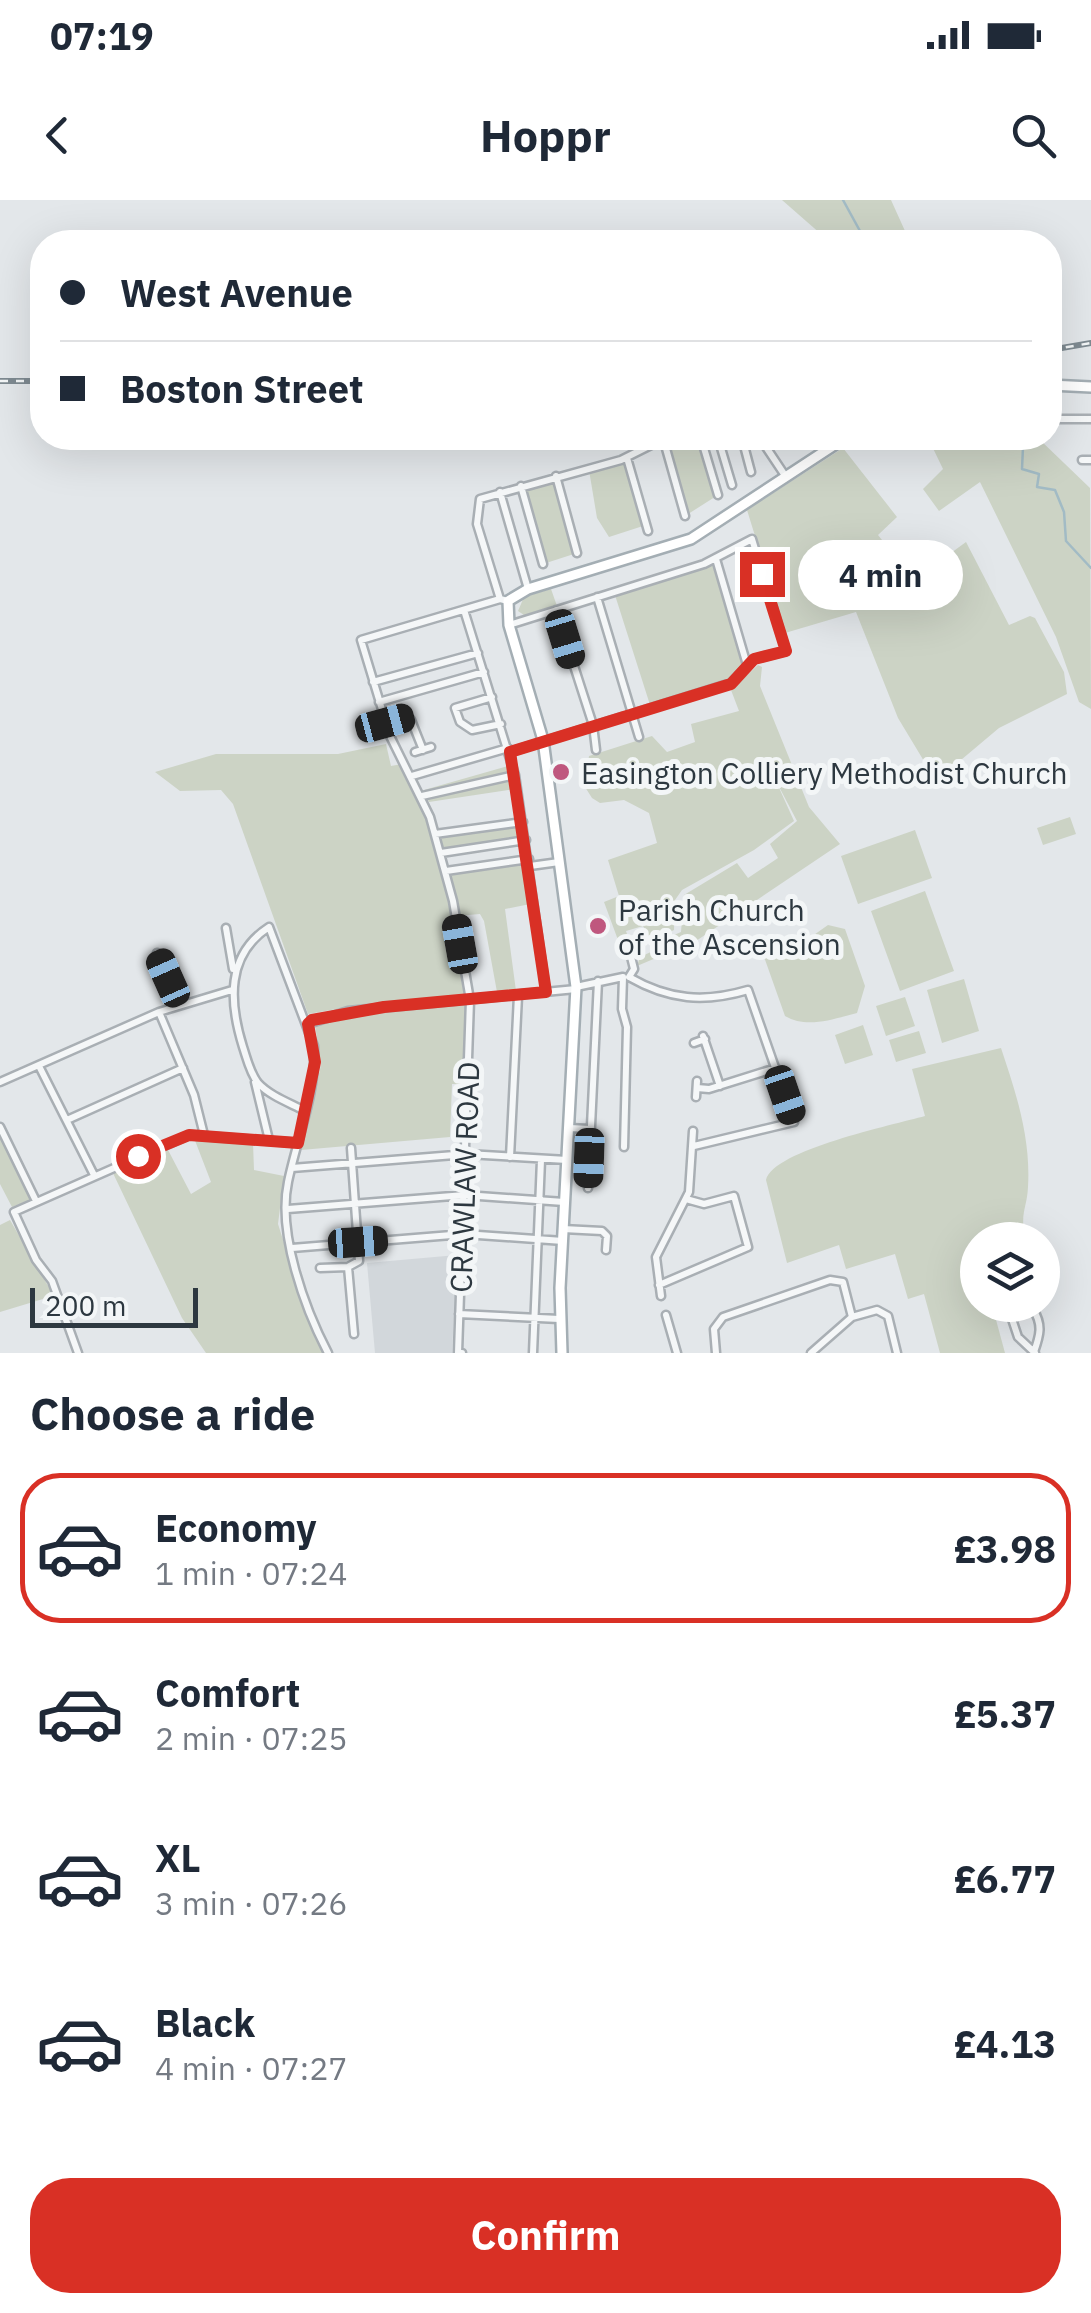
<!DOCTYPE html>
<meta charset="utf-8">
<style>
:root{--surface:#fff;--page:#f6f6f7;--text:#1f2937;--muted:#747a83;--line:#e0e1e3;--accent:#d93025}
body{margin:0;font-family:"IBM Plex Sans",sans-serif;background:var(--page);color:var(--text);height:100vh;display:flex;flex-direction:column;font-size:38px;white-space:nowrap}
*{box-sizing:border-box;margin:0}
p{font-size:32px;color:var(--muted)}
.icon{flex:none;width:55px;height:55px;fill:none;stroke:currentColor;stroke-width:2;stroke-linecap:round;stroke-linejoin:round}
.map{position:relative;height:1153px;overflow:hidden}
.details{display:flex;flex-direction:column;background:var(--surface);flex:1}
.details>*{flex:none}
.guide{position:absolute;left:30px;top:30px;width:1032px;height:220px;border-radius:40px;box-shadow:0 10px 40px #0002;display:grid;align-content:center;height:220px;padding:0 30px;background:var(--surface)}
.fabs{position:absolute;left:960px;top:1022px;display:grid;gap:20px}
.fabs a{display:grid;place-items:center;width:100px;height:100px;border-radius:50%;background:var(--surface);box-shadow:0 10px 40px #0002;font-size:50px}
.scale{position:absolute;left:30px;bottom:25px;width:168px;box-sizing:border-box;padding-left:10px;border:5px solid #2d3840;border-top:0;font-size:28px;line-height:35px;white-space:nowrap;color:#2d3840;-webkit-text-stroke:8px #f3f6f7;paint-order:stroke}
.end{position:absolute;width:45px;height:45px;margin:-22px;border:12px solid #d93025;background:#fff;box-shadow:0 0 0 5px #fff}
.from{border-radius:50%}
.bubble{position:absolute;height:70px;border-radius:35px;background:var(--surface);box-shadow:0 10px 40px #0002;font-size:32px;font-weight:700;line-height:70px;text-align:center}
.car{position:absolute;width:30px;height:60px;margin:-30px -15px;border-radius:12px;box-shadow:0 0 8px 2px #0007;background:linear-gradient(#222 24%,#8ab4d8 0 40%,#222 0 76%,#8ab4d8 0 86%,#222 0)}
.guide b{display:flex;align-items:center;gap:35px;height:95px;font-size:38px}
.guide b+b{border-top:2px solid var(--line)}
.guide i{width:25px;height:25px;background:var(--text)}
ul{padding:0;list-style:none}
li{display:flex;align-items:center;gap:30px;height:150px;margin:0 20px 15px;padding:0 10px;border:5px solid transparent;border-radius:40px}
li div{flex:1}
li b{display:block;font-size:38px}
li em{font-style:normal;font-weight:700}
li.on{border-color:var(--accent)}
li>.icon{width:90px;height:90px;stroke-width:1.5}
h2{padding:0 30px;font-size:45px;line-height:120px}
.button{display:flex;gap:20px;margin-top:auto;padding:20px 30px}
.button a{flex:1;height:115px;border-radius:40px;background:var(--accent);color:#fff;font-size:40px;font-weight:700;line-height:115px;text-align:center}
.status{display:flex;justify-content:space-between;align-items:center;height:70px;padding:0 50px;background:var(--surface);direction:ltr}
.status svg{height:28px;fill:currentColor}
header{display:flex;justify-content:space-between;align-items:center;height:130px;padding:0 30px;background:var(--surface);font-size:45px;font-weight:700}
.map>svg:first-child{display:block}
.built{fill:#d2d7db}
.green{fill:#ccd3c5}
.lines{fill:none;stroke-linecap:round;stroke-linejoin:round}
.stream{stroke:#a2bbc5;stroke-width:2.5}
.minor-casing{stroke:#a9afb4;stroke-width:11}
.major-casing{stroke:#a4aeb4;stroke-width:14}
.minor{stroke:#f5f7f8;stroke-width:6}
.major{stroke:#fff;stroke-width:9}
.rail-casing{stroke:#7e8a91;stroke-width:6}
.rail{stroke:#f3f6f7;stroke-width:2.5;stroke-dasharray:8;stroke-linecap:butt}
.route{stroke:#d93025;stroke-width:12}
.poi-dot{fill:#bf577e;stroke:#f3f6f7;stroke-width:4}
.labels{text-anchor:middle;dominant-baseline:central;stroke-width:10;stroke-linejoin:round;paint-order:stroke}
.poi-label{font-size:30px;fill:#2d3840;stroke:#f3f6f7;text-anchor:start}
.street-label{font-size:30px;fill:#2d3840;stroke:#f3f6f7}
</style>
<div class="status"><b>07:19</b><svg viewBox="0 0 49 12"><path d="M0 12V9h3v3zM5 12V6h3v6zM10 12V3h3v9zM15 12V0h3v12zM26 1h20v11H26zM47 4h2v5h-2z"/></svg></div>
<header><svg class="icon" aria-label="back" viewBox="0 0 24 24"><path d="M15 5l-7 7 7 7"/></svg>Hoppr<svg class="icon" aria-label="search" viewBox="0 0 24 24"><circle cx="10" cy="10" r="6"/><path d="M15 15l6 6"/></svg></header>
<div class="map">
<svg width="1091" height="1153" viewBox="0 0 1091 1153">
<rect width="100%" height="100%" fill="#e3e7ea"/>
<path class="built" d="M 457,1055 L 452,1153 L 375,1153 L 367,1063 Z"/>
<path class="green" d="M 782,0 L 891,0 L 910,42 L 830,42 Z
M 665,238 L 701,238 L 718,295 L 685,316 Z
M 928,238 L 1038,238 L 1090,288 L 1091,509 L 1079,502 L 1056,437 L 980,282 L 939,311 L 923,289 L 943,269 Z
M 843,248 L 897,317 L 878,335 L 914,380 L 966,342 L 1009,425 L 1030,416 L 1035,418 L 1064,472 L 1067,494 L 999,528 L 936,581 L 898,518 L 856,412 L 785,433 L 747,310 Z
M 623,259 L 643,326 L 609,337 L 597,318 L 589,270 Z
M 556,276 L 577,353 L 543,364 L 521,286 Z
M 716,359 L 748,466 L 731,483 L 651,508 L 614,392 Z
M 551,389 L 557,406 L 524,415 L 518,411 L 524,397 Z
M 758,465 L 762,467 L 760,486 L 809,607 L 840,644 L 696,741 L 637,766 L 640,757 L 655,750 L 653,744 L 681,732 L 684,695 L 737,663 L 748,678 L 778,658 L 770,644 L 797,621 L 776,581 L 794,621 L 754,650 L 682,690 L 675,700 L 674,730 L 652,741 L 643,726 L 626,731 L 628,737 L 618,740 L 604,702 L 619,696 L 608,660 L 657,643 L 649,613 L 624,600 L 600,603 L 592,598 L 585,587 L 589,556 L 652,536 L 667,552 L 695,542 L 691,524 L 739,511 L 731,490 Z
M 386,544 L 391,566 L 402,564 C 441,636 451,716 464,795 L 371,803 L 308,814 L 233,604 L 221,590 L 180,591 L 155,572 L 216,554 L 338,554 Z
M 508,566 L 515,589 L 429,602 L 424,590 Z
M 1070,617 L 1076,634 L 1043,645 L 1037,628 Z
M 523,622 L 526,640 L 441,653 L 435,634 Z
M 915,630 L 932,678 L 858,704 L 841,656 Z
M 529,659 L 535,703 L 505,709 L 516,791 L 497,792 L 484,721 L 480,714 L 456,716 L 446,671 Z
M 925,691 L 954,771 L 900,791 L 871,711 Z
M 828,725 L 845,729 L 865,786 L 857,813 C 833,819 807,829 785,816 L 763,754 L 801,744 Z
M 964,779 L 979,831 L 942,843 L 927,790 Z
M 905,797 L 915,826 L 886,836 L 876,806 Z
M 466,804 L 462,884 L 452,884 L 450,937 L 301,950 L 321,865 L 315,825 L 349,817 Z
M 863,825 L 873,855 L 845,864 L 835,835 Z
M 919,831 L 926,853 L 896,862 L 889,840 Z
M 1001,848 C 1016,893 1031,938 1028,987 C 1027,1009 1019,1014 1026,1040 L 978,1040 L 978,1105 L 992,1105 L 1005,1153 L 940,1153 L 924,1094 L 908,1099 L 895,1054 L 846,1069 L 839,1045 L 787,1063 L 766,980 C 773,950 893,925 925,916 L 912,869 Z
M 0,938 L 32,999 L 12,1007 L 0,984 Z
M 194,938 L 253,943 L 254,970 L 284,976 L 278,1024 L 306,1112 L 326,1153 L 206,1153 L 182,1118 L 112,971 L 167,948 L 191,994 L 211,982 Z
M 10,1020 L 51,1091 L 43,1099 L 0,1112 L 0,1025 Z"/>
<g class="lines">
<path class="stream" d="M 843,0 L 866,42
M 998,238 L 1023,247 L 1022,269 L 1039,274 L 1037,287 L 1055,290 L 1064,312 L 1066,341 L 1091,368"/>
<defs>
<path id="minor" d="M 1050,219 L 1091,219
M 663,238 L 685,316
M 701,238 L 718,295
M 718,238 L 732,285
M 742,238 L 751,272
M 760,238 L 786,277
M 627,258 L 648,331
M 1082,260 L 1091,260
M 556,276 L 577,353
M 521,286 L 543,364
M 500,292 L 528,389
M 716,359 L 747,465
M 597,397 L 639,537
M 500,399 L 477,324 L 480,299 L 621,260 L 665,238
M 464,410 L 515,575 L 546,792
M 556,410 L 593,525 L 596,550
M 509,425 L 704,364 L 752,339 L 786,451 L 754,459 L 731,483 L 510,552
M 373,482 L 478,453
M 492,497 L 455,508 L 460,522 L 472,530 L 501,524
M 379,502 L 484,472
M 385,523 L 411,520 L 423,550
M 415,552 L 431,547
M 412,576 L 508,548
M 422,596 L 515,575
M 435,634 L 523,622
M 441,653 L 526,640
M 530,666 L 559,662
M 446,671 L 529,659
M 226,728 L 233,769
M 157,753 L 180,804
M 623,777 L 622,809 L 627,827 L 624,947
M 629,777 C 669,800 704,803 748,790 L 794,922 L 694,946
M 629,777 L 634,769 L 629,749 L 635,743
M 576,787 L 623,777
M 159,812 L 194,895 L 204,935
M 308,824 L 348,811 L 576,789
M 703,836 L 720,886
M 694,843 L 705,839
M 39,866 L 94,975
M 0,882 L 159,812 L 232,790
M 255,882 L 269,940
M 697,888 L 709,889 L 776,868
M 696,897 L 697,881
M 305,911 C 290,903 270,896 258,883 C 250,873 247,859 243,847 C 229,802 226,755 269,727 L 314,846 C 317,892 297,938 288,982 C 277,1033 305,1109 328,1153
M 67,920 L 183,868
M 0,927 L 36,1001
M 569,928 L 590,929
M 510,957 L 518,796
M 292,968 L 467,954 L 567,960
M 588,988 L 598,781
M 288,1009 L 465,995 L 564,1002
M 563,1029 L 602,1031 L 607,1036 L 606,1050
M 292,1048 L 464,1034 L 563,1041
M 348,1067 L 354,1134
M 320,1068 L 348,1067 L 359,1061 L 351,948
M 659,1085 L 748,1047 L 734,996 L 704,1004 L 686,999
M 661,1096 L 656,1057 L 689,992 L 693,931
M 459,1114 L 559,1119
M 666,1115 L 677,1153
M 1034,1152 C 1040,1135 1043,1125 1033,1109 L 1020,1109 L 1012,1119 L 1018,1137 L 1035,1153
M 78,1153 L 52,1081 L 36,1060 L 14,1012 L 189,935 L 298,943
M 462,1153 L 458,1153 L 470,800 L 453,701 L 430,617 L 390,536 L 361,440 L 500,399 L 508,401
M 533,1153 L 541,960
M 716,1153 L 714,1129 L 723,1117 L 830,1080 L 843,1082 L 852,1117
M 811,1153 L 852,1117 L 877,1110 L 888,1116 L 897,1153"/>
<path id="major" d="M 1050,185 L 1091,187
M 562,1153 L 560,1088 L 576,787 L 543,540 L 509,425 L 508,401 L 528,389 L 691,339 L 845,238"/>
</defs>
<use href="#minor" class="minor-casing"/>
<use href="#major" class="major-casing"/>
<use href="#minor" class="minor"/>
<use href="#major" class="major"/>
<defs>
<path id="rail" d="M 1050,150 L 1091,143
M 0,181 L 42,181"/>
</defs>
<use href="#rail" class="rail-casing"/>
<use href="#rail" class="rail"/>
</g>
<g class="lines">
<path class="route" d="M 138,956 L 189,935 L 298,943 L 315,862 L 308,824 L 312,820 L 384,807 L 546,792 L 510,552 L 731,484 L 754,459 L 786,451 L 762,374"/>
</g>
<g class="poi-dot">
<circle cx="561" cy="572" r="10"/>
<circle cx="598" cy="726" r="10"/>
</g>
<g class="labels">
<g class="poi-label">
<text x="581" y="572">Easington Colliery Methodist Church</text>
<text x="618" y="709">Parish Church<tspan x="618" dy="34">of the Ascension</tspan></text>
</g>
<g class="street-label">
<text transform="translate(464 977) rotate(-88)">CRAWLAW ROAD</text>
</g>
</g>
</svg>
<div class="fabs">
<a><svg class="icon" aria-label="layers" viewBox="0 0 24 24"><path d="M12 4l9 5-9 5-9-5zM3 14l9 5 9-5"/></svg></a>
</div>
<div class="scale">200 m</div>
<i class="end from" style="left:138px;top:956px"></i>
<i class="end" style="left:762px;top:374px"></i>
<div class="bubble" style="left:798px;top:340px;width:165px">4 min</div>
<i class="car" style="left:565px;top:439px;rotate:163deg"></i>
<i class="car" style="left:385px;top:523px;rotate:75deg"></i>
<i class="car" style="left:460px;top:744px;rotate:350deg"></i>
<i class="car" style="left:168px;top:778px;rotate:336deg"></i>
<i class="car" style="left:785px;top:895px;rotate:161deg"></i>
<i class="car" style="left:589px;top:958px;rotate:182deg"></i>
<i class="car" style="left:358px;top:1042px;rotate:86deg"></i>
<div class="guide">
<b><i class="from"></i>West Avenue</b>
<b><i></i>Boston Street</b>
</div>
</div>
<section class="details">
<h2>Choose a ride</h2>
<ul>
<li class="on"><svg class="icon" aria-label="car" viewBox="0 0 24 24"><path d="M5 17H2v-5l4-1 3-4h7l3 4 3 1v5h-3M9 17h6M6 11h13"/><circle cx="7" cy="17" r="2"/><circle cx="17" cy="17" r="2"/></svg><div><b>Economy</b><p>1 min · 07:24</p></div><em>£3.98</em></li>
<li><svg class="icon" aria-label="car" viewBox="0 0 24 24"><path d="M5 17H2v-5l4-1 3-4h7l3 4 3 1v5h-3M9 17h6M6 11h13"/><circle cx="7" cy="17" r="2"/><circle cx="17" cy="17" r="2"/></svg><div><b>Comfort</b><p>2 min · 07:25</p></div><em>£5.37</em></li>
<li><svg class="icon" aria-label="car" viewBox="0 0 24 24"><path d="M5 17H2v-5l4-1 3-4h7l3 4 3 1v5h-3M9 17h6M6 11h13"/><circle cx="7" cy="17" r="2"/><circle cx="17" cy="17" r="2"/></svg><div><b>XL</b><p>3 min · 07:26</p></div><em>£6.77</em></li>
<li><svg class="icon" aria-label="car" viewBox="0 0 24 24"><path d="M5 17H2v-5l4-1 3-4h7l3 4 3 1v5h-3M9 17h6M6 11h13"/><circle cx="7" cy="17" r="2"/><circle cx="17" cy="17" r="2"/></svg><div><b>Black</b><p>4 min · 07:27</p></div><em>£4.13</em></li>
</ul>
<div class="button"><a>Confirm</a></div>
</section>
